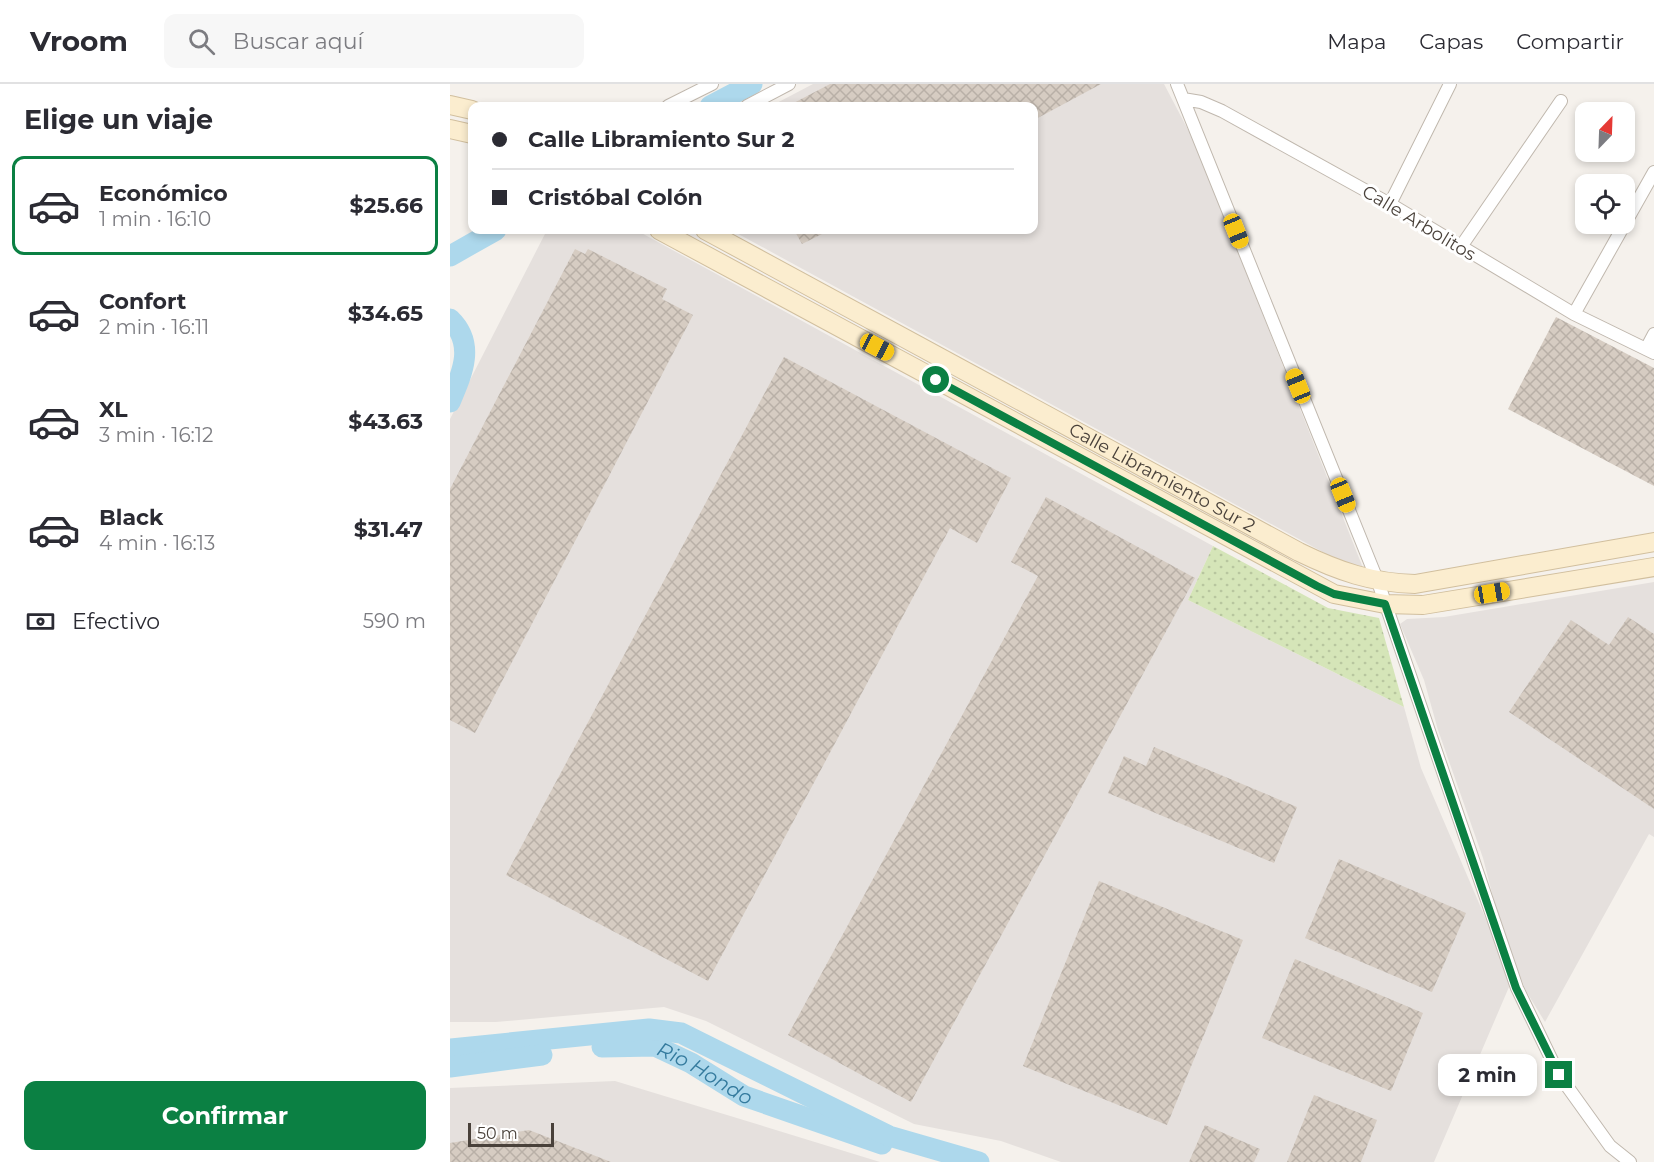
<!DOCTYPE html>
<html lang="es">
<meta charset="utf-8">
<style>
:root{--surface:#fff;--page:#f7f7f7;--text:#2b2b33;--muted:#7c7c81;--line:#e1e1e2;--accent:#0b8043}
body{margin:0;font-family:Montserrat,sans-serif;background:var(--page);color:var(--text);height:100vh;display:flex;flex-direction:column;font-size:22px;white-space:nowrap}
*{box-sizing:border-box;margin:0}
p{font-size:20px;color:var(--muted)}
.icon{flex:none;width:33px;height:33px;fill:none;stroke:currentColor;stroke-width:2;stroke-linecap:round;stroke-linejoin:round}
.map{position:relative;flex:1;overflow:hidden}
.drawer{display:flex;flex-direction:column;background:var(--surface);width:450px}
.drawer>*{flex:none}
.top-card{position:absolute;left:18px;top:18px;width:570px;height:132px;border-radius:12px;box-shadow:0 3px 9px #0003;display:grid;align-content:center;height:132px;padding:0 24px;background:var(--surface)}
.needle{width:39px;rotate:23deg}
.buttons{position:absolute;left:1125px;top:18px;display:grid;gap:12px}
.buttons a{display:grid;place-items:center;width:60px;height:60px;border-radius:12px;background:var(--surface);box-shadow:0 3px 9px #0003;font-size:30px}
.scale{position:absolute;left:18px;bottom:15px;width:86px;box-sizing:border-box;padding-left:6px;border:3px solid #49413a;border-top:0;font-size:16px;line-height:21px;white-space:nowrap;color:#49413a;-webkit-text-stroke:4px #fff;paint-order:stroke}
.end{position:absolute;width:27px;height:27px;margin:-14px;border:8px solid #0b8043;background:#fff;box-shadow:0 0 0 3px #fff}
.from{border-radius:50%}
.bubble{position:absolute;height:42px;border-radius:12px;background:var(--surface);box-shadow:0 3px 9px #0003;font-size:20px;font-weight:700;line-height:42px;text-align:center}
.car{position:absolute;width:18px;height:36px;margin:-18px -9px;border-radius:8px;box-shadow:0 0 4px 2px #0007;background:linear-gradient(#f5c518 24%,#345 0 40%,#f5c518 0 76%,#345 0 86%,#f5c518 0)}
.top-card b{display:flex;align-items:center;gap:21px;height:57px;font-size:22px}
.top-card b+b{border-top:2px solid var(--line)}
.top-card i{width:15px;height:15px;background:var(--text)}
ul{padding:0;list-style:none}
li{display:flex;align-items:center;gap:18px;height:99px;margin:0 12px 9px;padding:0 12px;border:3px solid transparent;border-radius:12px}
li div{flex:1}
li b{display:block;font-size:22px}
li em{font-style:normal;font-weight:700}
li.on{border-color:var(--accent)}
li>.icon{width:54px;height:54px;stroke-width:1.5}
h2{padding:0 24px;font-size:27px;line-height:72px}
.pay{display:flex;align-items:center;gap:15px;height:66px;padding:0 24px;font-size:22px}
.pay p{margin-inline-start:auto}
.action{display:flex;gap:12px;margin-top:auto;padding:12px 24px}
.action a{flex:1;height:69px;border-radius:12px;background:var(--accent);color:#fff;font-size:24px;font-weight:700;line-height:69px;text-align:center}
header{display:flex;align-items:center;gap:36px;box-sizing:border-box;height:84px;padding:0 30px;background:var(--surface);border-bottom:2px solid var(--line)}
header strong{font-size:28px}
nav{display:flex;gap:33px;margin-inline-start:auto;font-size:21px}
.search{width:420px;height:54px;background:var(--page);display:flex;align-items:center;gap:15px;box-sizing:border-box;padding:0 21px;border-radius:12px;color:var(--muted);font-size:22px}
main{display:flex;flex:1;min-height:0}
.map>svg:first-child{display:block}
.industrial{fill:#e5e0dd}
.grass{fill:url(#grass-dots)}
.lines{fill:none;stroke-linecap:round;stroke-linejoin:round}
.river{stroke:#add8ec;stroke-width:21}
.building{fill:url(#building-cross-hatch)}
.street-casing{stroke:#c0b8ae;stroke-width:14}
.secondary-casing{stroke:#d1bf9e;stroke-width:20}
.street{stroke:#fff;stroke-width:12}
.secondary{stroke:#fbedcf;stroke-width:18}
.route{stroke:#0b8043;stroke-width:8}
.labels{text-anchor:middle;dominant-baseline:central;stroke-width:6;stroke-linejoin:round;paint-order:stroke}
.street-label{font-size:18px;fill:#49413a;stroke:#fff}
.water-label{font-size:20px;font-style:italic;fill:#357b9e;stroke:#fff}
</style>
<header>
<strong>Vroom</strong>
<div class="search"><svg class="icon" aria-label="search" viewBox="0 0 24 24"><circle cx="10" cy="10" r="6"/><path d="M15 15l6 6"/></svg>Buscar aquí</div>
<nav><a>Mapa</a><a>Capas</a><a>Compartir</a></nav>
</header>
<main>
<section class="drawer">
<h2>Elige un viaje</h2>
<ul>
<li class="on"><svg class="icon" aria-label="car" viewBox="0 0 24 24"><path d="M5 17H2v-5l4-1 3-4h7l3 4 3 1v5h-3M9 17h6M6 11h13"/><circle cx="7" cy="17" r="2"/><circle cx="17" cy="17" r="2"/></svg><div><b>Económico</b><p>1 min · 16:10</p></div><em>$25.66</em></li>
<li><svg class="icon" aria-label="car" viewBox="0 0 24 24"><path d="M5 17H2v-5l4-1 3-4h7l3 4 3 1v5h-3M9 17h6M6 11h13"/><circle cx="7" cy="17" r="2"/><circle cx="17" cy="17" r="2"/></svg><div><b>Confort</b><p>2 min · 16:11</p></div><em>$34.65</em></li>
<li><svg class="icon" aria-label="car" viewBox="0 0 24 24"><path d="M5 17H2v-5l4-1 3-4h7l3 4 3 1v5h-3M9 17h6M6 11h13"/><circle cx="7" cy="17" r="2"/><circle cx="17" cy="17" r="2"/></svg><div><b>XL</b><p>3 min · 16:12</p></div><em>$43.63</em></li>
<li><svg class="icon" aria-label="car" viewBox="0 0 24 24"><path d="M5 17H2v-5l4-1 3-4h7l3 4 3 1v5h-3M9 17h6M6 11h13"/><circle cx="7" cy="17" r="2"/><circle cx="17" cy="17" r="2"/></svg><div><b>Black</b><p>4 min · 16:13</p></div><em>$31.47</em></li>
</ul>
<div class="pay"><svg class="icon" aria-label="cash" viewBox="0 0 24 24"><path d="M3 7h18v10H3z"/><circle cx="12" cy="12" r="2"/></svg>Efectivo<p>590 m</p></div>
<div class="action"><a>Confirmar</a></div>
</section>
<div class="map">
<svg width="1204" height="1078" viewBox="0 0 1204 1078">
<defs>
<pattern id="grass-dots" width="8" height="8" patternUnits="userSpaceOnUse" patternTransform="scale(1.5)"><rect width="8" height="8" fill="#d5e5b8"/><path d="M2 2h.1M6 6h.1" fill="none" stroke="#b8c69f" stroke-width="1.8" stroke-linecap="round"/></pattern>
<pattern id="building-cross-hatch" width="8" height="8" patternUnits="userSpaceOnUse" patternTransform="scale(1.5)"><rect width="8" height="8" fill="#d6ccc2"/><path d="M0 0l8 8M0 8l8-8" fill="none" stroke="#b9b0a7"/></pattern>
</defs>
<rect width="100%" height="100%" fill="#f5f1ec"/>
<path class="industrial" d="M 363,0 L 714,0 L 745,59 L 913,484 L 880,472 L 281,146 L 584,146 L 584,22 L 321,22 Z
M 97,146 L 186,146 L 763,462 L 738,516 L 954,623 L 971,684 L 1062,896 L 984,1078 L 611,1078 L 551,1057 L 464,1040 L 256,937 L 214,923 L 46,938 L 0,938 L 0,335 Z
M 1204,498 L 1204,753 L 1199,750 L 1095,938 L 1076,907 L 1051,844 L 1033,774 L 988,646 L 974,596 L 950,540 L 957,535 L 994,533 Z
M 165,997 L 277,1031 L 430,1078 L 0,1078 L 0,1004 Z"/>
<path class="grass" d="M 763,462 L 878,524 L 929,534 L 954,623 L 738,516 Z"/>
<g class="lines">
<g class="river">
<path d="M 260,22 L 302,0"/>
<path d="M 0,172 L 46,146"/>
<path d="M 0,235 C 26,260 12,290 0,318"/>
<path id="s1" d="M 152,963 L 205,962 L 241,979 L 294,1012 L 432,1060"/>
<path d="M 0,965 L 199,945 L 231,949 L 439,1052 L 529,1078"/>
<path d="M 0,983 L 92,971"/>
</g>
</g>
<path class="building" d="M 380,0 L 651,0 L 584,36 L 584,22 L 338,22 Z
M 344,146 L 380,146 L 352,160 Z
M 125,165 L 135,170 L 138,165 L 217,205 L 212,215 L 243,231 L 25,649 L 0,636 L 0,405 Z
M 1106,233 L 1204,284 L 1204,402 L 1058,325 Z
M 334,273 L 561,394 L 527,459 L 500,444 L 258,897 L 56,791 Z
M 596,413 L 745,494 L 461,1018 L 338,951 L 588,492 L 561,478 Z
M 1178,533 L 1204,550 L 1204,725 L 1059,628 L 1121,536 L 1159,561 Z
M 704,663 L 847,723 L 824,779 L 658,709 L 674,672 L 696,682 Z
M 889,775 L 1016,829 L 982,908 L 855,854 Z
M 649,797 L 793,856 L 717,1041 L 573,982 Z
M 845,875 L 973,929 L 941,1007 L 812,954 Z
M 864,1011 L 927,1036 L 911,1078 L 837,1078 Z
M 755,1041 L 810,1065 L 804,1078 L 739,1078 Z
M 79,1046 L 161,1078 L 0,1078 L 0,1059 Z"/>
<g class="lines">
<defs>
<path id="street" d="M 727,0 L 928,498 L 1067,904 L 1109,991 L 1160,1062 L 1180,1078
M 733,15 L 751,18 L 772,27 L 940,120 L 1124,230 L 1204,269
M 218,22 L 262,0
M 297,22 L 339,0
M 940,120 L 1000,0
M 1010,164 L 1111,17
M 1124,230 L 1204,88
M 1196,265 L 1204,250"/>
<g id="secondary">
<path d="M 0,21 L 22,26"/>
<path d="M 0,45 L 22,50"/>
<path d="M 209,146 L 884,510 L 935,520 L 973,521 L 1204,483"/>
<path id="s2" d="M 255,146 L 849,468 C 888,487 922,499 965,500 L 1204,458"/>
</g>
</defs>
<use href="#street" class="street-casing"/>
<use href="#secondary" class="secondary-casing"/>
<use href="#street" class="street"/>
<use href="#secondary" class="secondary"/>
</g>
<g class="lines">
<path class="route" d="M 486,296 L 867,502 L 884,510 L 935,520 L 1066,904 L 1109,991"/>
</g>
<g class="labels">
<g class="street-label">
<text transform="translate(969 139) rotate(31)">Calle Arbolitos</text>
<text stroke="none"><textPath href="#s2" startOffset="520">Calle Libramiento Sur 2</textPath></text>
</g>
<g class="water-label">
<text stroke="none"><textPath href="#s1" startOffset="110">Rio Hondo</textPath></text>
</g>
</g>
</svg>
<div class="buttons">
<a><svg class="needle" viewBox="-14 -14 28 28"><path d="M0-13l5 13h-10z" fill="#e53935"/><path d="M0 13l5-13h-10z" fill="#7c7c81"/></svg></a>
<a><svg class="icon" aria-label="locate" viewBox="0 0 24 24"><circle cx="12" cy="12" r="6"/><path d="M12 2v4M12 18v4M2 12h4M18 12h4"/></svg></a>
</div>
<div class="scale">50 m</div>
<i class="end from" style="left:486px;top:296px"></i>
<i class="end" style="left:1109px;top:991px"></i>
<div class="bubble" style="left:988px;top:970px;width:99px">2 min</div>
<i class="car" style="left:786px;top:147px;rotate:158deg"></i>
<i class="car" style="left:427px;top:263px;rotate:118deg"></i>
<i class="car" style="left:848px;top:302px;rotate:338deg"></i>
<i class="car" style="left:893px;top:411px;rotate:158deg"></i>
<i class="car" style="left:1042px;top:509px;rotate:80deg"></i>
<div class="top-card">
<b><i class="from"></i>Calle Libramiento Sur 2</b>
<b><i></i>Cristóbal Colón</b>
</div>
</div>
</main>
